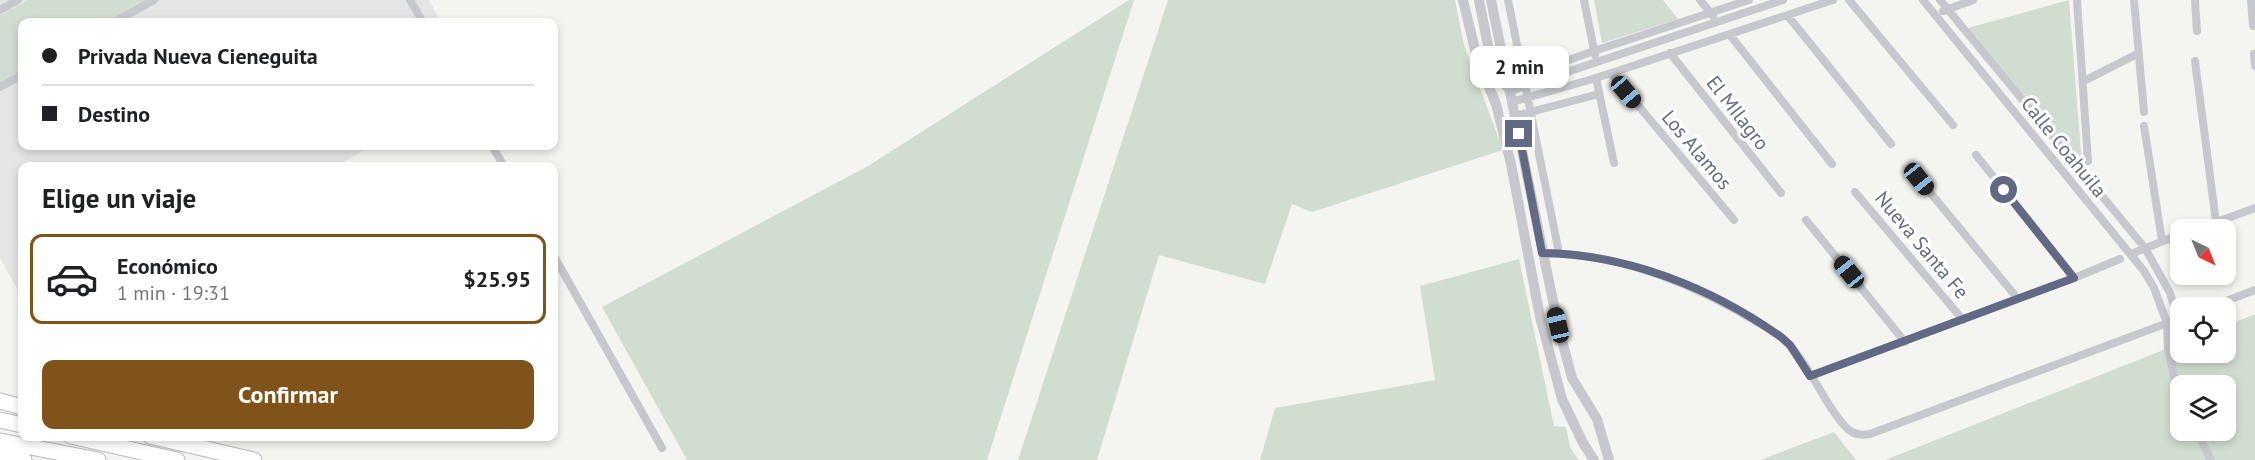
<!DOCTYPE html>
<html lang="es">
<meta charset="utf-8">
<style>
:root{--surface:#fff;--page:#f6f6f6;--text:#202124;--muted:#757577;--line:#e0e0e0;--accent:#80531b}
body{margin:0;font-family:"PT Sans",sans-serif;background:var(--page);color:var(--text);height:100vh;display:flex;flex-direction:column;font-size:22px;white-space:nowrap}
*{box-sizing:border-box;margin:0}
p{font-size:20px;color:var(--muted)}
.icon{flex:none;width:33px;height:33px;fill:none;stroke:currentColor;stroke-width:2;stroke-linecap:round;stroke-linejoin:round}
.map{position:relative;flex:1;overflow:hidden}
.drawer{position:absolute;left:18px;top:162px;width:540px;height:279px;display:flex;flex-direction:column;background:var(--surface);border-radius:12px;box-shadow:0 3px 9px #0003}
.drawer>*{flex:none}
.guide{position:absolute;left:18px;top:18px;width:540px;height:132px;border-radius:12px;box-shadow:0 3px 9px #0003;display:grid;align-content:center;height:132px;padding:0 24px;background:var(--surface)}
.needle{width:39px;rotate:137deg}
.controls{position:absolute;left:2170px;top:219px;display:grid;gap:12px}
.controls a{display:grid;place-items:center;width:66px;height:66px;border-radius:12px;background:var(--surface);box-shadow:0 3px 9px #0003;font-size:30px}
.end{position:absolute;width:27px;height:27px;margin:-14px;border:8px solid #616985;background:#fff;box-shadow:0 0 0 3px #fff}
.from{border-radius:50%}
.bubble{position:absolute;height:42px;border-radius:12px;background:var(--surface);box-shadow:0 3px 9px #0003;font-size:20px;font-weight:700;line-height:42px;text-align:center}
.car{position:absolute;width:18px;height:36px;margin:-18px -9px;border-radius:8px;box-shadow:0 0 4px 2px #0007;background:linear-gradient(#222 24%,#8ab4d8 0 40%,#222 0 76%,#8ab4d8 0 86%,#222 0)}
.guide b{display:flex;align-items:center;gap:21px;height:57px;font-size:22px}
.guide b+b{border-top:2px solid var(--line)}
.guide i{width:15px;height:15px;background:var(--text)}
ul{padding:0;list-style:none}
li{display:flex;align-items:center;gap:18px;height:90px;margin:0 12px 9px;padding:0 12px;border:3px solid transparent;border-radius:12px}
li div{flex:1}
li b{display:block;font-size:22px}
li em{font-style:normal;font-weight:700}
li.on{border-color:var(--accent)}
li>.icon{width:54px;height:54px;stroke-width:1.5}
h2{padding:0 24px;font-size:27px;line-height:72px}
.action{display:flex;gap:12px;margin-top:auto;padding:12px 24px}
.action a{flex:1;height:69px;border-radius:12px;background:var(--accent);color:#fff;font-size:24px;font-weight:700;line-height:69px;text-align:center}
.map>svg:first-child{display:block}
.built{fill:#e4e5e4}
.green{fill:#d2ddd1;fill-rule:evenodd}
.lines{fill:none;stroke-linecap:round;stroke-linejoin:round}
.motorway-casing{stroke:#b8babe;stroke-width:17}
.minor{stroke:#c7c8cd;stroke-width:8}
.tertiary{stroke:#c7c8cd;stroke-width:10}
.motorway{stroke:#fff;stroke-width:15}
.route{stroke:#616985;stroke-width:8}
.labels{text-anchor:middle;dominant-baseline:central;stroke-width:6;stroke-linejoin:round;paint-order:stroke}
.street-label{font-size:20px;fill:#616985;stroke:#fff}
</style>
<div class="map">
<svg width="2255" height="460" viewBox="0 0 2255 460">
<rect width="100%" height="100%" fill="#f4f5f0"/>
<path class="built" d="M 0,0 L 429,0 L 441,22 L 22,22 L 22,146 L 371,146 L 336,166 L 22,166 L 22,297 L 0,258 Z"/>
<path class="green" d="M 28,0 L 145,0 L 106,22 L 22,22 L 22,70 L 0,83 L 0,16 Z
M 1129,0 L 1134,0 L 987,460 L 687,460 L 602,307 L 868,166 Z
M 1168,0 L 1455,0 L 1464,45 L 1503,150 L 1312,212 L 1292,204 L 1265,284 L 1159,255 L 1097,460 L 1018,460 Z
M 1594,0 L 1663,0 L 1678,19 L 1602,43 Z
M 2069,0 L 2082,165 L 1968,28 Z
M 1519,259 L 1554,426 L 1566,427 L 1570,447 L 1579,460 L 1260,460 L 1275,408 L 1435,380 L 1420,286 Z
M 2255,314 L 2255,460 L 1885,460 L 2181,343 L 2181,352 L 2226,352 L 2226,326 ZM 2181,386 L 2226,386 L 2226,430 L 2181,430 Z
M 1834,432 L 1856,460 L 1760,460 Z"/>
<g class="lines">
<defs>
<path id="motorway" d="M 0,401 L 22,407
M 0,420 L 22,425
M 71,436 L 177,460
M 150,436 L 254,460
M 0,441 L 98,460
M 0,455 L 24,460"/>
</defs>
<use href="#motorway" class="motorway-casing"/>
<path class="minor" d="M 410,0 L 423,22
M 1508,0 L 1559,253
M 1584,0 L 1595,55
M 1700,0 L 1713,16
M 1849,0 L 1953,125
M 1923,0 L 2144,271 L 2154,288 L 2167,323 L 2168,349 L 2176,386 L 2181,398
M 1940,0 L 2145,248 L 2170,293 L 2178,319
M 2077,0 L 2088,161
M 2134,0 L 2144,112
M 2195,0 L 2197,31
M 2251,0 L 2253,26
M 0,10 L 18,0
M 1943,11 L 1973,0
M 1788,16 L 1891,144
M 114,22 L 154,0
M 1730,35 L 1832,164
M 1670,53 L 1781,193
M 2254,54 L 2255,66
M 2195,61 L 2216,222
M 1611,73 L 1734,220
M 1596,78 L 1614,163
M 2084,81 L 2137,54
M 1508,82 L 1594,51 L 1749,0
M 0,87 L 22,75
M 1510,91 L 1783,0
M 1512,102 L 1596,78 L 1833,0
M 1515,116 L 1599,94
M 2144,126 L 2162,241
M 492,146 L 504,166
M 1976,155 L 2074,278
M 1919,179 L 2018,299
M 1855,192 L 1963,320
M 1806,220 L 1905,342
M 2195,230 L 2255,208
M 1542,253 C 1612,253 1677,277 1738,311 C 1752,320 1768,327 1781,337 C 1801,353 1817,386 1831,408 C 1837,416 1843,427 1852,432 C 1857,435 1864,435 1870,434 L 2181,318
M 2131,254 L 2181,234
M 554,256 L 662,448
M 2208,308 L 2255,290
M 1810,376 L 2074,278 L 2120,259
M 2196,430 L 2211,460"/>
<path class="tertiary" d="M 1463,0 L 1477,58 L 1496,104 L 1511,164 L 1540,317 L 1562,399 L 1583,443 L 1594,460
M 1479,0 L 1492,66 L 1507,87
M 1491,0 L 1558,325 L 1572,378 L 1597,419 L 1609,460"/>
<use href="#motorway" class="motorway"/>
</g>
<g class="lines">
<path class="route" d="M 1519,134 L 1542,253 C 1627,254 1712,288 1781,337 L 1790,345 L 1810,376 L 2074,278 L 2004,190"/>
</g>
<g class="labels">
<g class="street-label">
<text transform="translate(1738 113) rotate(52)">El MIlagro</text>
<text transform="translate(2064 147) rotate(51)">Calle Coahuila</text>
<text transform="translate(1697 150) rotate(50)">Los Alamos</text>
<text transform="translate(1922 245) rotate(50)">Nueva Santa Fe</text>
</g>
</g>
</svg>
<div class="controls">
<a><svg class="needle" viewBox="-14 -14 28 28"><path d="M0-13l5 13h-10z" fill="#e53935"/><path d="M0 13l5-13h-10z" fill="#757577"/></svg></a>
<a><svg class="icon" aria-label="locate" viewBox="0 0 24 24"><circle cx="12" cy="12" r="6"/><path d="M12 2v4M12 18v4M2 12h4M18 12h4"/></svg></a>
<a><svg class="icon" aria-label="layers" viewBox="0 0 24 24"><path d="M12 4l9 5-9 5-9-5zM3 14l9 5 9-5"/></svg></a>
</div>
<i class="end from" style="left:2004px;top:190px"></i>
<i class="end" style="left:1519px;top:134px"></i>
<div class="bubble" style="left:1470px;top:46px;width:99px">2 min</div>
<i class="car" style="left:1626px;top:92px;rotate:140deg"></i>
<i class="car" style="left:1919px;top:179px;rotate:141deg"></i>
<i class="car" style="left:1849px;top:272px;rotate:321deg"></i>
<i class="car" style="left:1558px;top:325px;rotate:347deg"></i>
<div class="guide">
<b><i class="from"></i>Privada Nueva Cieneguita</b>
<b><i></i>Destino</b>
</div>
<section class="drawer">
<h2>Elige un viaje</h2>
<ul>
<li class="on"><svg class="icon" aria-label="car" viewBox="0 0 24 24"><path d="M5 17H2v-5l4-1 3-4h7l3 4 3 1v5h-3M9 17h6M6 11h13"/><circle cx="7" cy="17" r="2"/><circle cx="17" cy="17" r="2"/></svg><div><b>Económico</b><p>1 min · 19:31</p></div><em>$25.95</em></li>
</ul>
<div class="action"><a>Confirmar</a></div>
</section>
</div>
